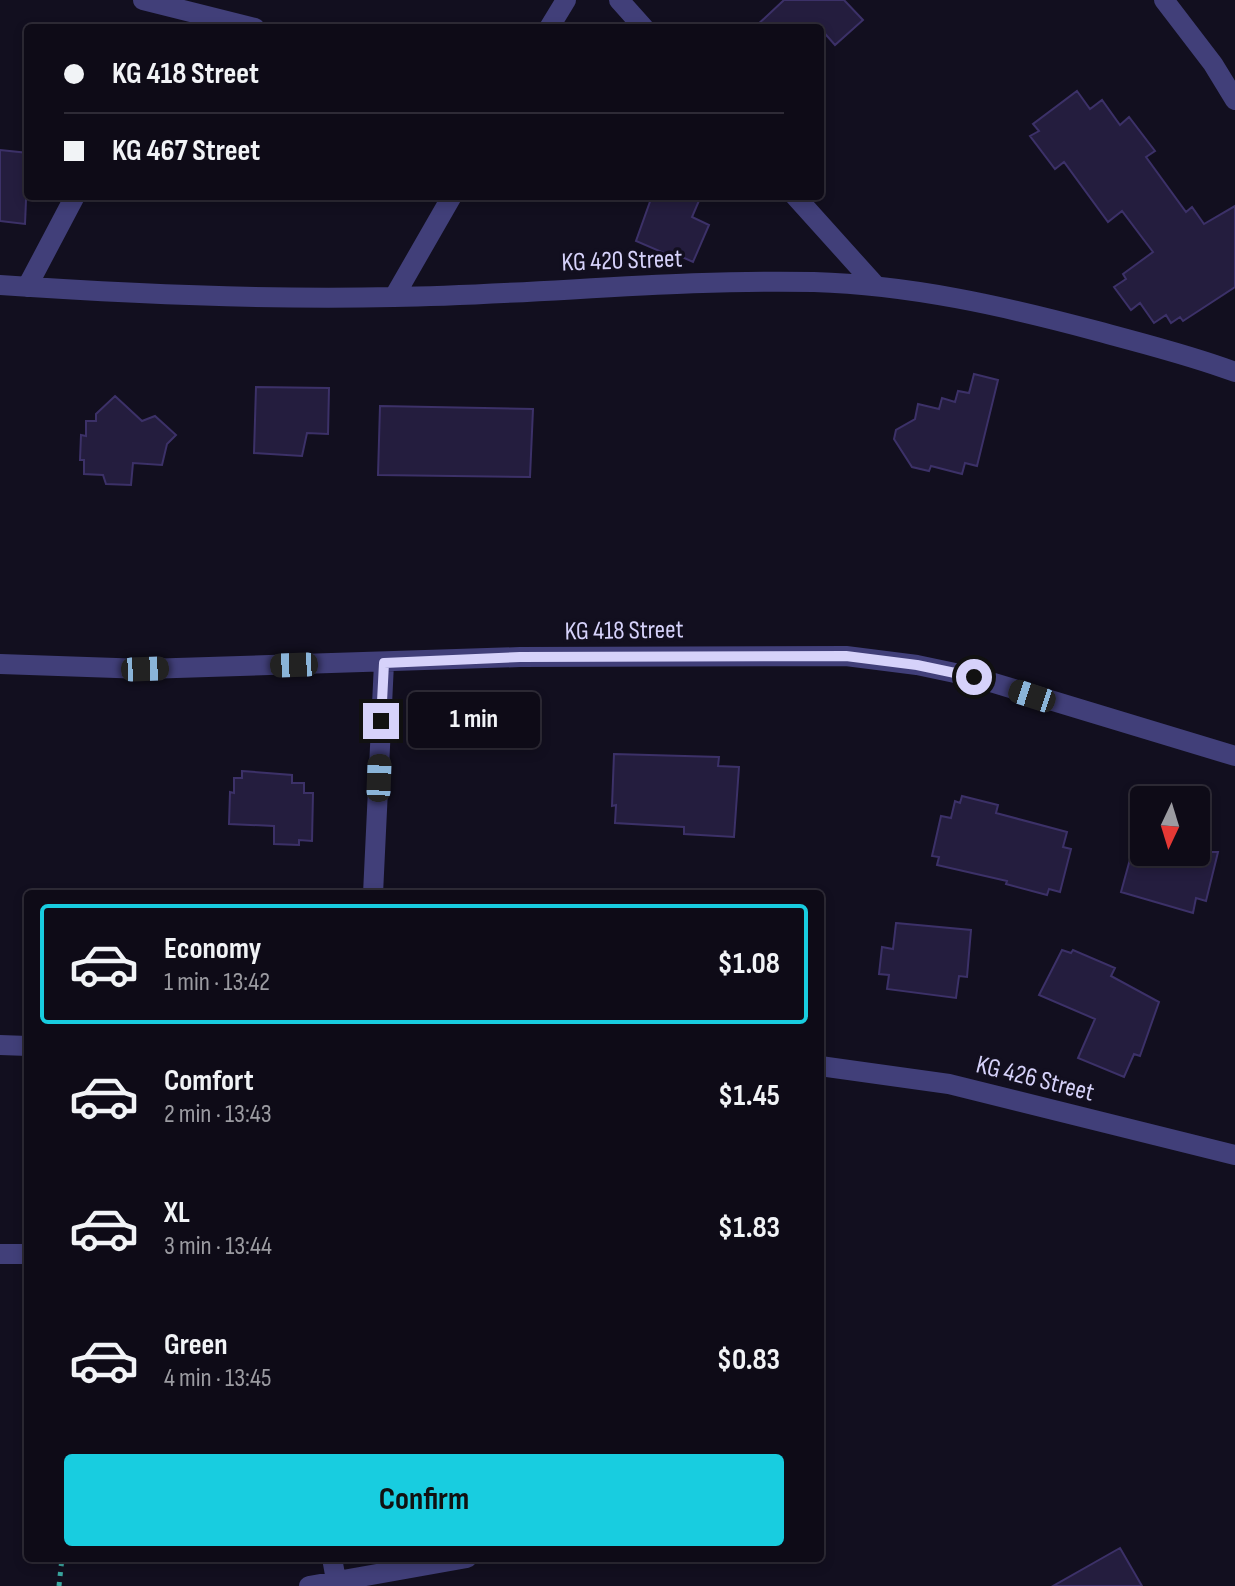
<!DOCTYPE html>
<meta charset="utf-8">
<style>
:root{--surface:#0e0b17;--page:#171420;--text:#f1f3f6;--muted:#9b9ba1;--line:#2e2b36;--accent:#18cde0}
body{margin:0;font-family:"Sofia Sans Condensed",sans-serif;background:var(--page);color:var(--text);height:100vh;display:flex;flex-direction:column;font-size:30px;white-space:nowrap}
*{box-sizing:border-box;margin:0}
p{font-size:26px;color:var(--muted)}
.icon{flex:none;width:44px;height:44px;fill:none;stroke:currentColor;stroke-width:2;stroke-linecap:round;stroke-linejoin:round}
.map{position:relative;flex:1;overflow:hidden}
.sheet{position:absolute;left:24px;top:890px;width:800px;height:672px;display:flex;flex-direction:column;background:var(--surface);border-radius:8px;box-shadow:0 4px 12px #0003,0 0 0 2px var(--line)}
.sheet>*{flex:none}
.guide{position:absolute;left:24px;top:24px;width:800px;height:176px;border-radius:8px;box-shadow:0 4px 12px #0003,0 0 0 2px var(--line);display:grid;align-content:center;height:176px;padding:0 40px;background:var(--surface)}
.needle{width:52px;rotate:184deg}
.controls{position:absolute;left:1130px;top:786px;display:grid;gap:16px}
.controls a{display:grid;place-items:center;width:80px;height:80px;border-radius:8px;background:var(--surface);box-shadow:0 4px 12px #0003,0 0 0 2px var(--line);font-size:40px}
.end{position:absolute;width:36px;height:36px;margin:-18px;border:10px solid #d6d2fa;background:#111;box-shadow:0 0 0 4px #111}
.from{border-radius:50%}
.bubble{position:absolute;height:56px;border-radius:8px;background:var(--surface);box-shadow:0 4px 12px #0003,0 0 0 2px var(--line);font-size:26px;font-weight:700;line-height:56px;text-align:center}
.car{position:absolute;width:24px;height:48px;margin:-24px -12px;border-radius:10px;box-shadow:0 0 6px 2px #0007;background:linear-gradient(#222 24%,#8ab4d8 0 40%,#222 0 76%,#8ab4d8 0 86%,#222 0)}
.guide b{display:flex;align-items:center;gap:28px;height:76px;font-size:30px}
.guide b+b{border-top:2px solid var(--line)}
.guide i{width:20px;height:20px;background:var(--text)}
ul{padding:14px 0 0;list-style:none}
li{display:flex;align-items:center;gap:24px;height:120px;margin:0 16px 12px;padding:0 24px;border:4px solid transparent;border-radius:8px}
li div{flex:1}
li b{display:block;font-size:30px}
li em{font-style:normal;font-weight:700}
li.on{border-color:var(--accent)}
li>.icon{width:72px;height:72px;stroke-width:1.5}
.cta{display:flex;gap:16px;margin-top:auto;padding:16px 40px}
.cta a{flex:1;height:92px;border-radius:8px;background:var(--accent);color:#111;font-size:32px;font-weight:700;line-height:92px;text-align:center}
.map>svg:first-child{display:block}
.building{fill:#241d3e;stroke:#3c3168;stroke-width:2}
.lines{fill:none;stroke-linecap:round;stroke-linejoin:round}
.path{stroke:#3aa69f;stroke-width:5;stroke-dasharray:4 6;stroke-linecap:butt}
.minor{stroke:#413f79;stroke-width:20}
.route{stroke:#d6d2fa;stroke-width:10}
.labels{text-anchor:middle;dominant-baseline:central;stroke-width:7;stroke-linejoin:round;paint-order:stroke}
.street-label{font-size:26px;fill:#d6d2fa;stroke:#120f1f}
</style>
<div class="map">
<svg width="1235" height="1586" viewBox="0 0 1235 1586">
<rect width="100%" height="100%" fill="#120f1f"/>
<path class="building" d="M 784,0 L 844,0 L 863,20 L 835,45 L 820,28 L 754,28 Z
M 1077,91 L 1090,109 L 1102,100 L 1120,125 L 1129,117 L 1155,151 L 1146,157 L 1186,212 L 1192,207 L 1204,224 L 1235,206 L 1235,287 L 1183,321 L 1180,317 L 1171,323 L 1166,315 L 1154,323 L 1140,303 L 1131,310 L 1114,287 L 1126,279 L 1123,274 L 1153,252 L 1122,211 L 1108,222 L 1064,162 L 1055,169 L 1030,136 L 1039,131 L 1033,124 Z
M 0,150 L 28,153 L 25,224 L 0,221 Z
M 652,196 L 701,196 L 692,217 L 709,225 L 693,262 L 680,256 L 678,259 L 636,241 Z
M 974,374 L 998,380 L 977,466 L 965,463 L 962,474 L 931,466 L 929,471 L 912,467 L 894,439 L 896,430 L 915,419 L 918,404 L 939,409 L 942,398 L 955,402 L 958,391 L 969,393 Z
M 256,387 L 329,388 L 328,434 L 307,433 L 302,456 L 254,453 Z
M 115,396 L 142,421 L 155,416 L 176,435 L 167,444 L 162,465 L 133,463 L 131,485 L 106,484 L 103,475 L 84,474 L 84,460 L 80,460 L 81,435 L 86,436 L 86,421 L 96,421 L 96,414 Z
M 380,406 L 533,409 L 530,477 L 378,475 Z
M 614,754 L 719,757 L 718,766 L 739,767 L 734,837 L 684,834 L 684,827 L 615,823 L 616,805 L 612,806 Z
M 242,771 L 292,775 L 292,783 L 304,783 L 304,793 L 313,793 L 312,841 L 299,840 L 299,845 L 274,844 L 274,826 L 229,824 L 230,792 L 234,793 L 234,778 L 242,778 Z
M 962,796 L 998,805 L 996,813 L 1067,832 L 1063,847 L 1071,849 L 1060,892 L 1049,889 L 1047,895 L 1006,884 L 1007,881 L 937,865 L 939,857 L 932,856 L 941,816 L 951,818 L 955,801 L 960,803 Z
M 1132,852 L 1218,852 L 1206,901 L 1196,898 L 1193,913 L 1121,892 Z
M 896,923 L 971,930 L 967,977 L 959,976 L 956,998 L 887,989 L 889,975 L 879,974 L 882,947 L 893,949 Z
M 1062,950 L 1071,953 L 1073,950 L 1115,968 L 1111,976 L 1159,1002 L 1140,1056 L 1134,1054 L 1124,1077 L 1078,1058 L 1095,1019 L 1039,995 Z
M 1120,1548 L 1142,1586 L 1053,1586 Z"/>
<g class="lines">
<path class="path" d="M 59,1586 L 62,1558"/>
<path class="minor" d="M 143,0 L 255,28
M 619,0 L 644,28
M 1164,0 L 1213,64 L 1235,100
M 549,28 L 566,0
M 795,196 L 876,286
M 0,285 C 131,294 263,300 394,297 C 534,295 674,279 814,282 C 910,285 1004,306 1097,331 C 1144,344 1190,355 1235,372
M 27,287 L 75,196
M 394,297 L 452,196
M 0,664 L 145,669 L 520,657 L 846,656 L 917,665 L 974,677 L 1235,756
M 373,894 L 384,663
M 0,1045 L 28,1046
M 820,1066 L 949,1084 L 1235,1155
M 0,1254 L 28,1254
M 332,1558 L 336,1580
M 309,1586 L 467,1558"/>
</g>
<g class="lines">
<path class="route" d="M 381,721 L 384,663 L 520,657 L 846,656 L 917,665 L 974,677"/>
</g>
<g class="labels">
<g class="street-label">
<text transform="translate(622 261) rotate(-2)">KG 420 Street</text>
<text transform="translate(624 631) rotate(-1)">KG 418 Street</text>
<text transform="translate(1035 1079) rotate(14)">KG 426 Street</text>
</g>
</g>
</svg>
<div class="controls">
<a><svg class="needle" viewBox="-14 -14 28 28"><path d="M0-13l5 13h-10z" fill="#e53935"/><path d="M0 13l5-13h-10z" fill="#9b9ba1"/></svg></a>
</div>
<i class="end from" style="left:974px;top:677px"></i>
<i class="end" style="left:381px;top:721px"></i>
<div class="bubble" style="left:408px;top:692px;width:132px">1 min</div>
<i class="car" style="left:294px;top:665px;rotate:268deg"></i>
<i class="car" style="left:145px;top:669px;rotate:88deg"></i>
<i class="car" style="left:1032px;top:696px;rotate:288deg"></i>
<i class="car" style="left:379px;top:778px;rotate:2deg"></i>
<div class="guide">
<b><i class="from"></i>KG 418 Street</b>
<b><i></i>KG 467 Street</b>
</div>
<section class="sheet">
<ul>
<li class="on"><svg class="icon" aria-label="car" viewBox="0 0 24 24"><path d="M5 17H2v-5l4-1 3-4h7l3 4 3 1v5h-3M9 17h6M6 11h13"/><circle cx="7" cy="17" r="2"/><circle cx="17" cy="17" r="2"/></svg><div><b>Economy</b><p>1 min · 13:42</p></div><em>$1.08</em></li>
<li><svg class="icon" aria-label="car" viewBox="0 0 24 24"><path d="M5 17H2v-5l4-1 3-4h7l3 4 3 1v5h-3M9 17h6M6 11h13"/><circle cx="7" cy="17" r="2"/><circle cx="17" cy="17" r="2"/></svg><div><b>Comfort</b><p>2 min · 13:43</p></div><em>$1.45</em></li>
<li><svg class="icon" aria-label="car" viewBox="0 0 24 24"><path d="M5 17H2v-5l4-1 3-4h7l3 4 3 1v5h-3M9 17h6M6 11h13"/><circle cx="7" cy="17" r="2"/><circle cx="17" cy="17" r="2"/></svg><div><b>XL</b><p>3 min · 13:44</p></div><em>$1.83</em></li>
<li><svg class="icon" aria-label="car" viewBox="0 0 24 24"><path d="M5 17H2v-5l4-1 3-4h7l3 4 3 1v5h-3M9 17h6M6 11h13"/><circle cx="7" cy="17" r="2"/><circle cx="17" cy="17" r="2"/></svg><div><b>Green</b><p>4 min · 13:45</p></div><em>$0.83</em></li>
</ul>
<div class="cta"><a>Confirm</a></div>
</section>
</div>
